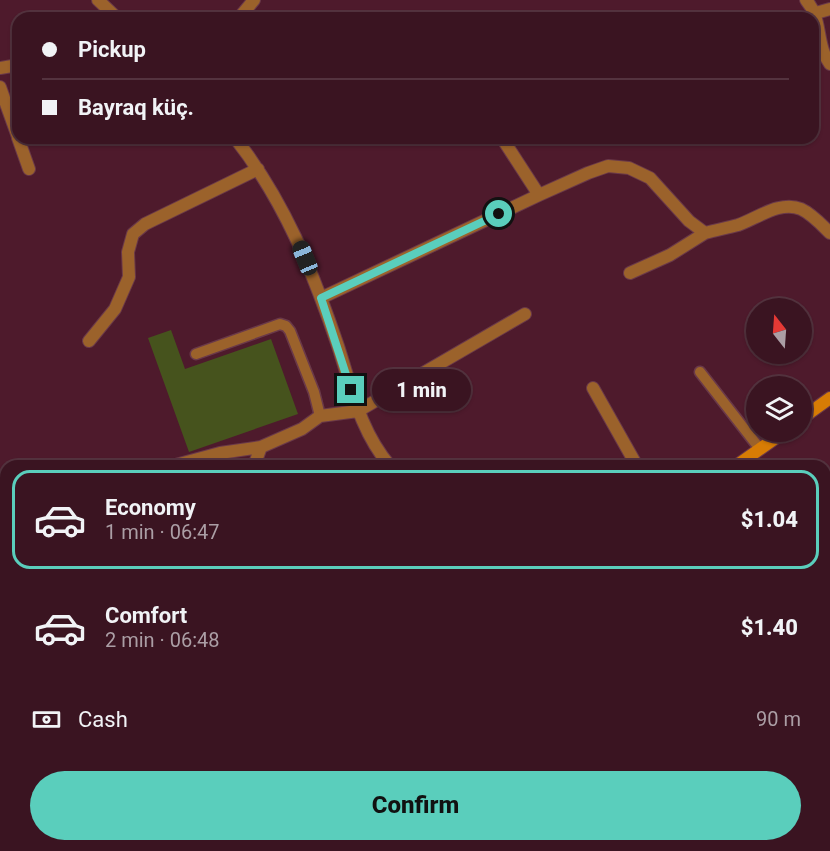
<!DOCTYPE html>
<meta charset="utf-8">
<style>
:root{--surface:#3a1421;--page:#411d2a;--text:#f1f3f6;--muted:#ab9ea5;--line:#54333f;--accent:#5acebc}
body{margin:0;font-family:Roboto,sans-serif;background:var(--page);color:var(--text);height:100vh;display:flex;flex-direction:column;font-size:22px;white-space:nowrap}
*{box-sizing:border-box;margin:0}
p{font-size:20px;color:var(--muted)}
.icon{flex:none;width:33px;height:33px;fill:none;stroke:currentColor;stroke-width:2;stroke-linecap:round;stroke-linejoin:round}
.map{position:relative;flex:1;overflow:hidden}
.panel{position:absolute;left:0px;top:460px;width:831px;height:392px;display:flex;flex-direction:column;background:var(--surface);border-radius:18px 18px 0 0;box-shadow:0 2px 4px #0004,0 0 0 2px var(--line)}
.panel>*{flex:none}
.guide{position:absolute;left:12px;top:12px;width:807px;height:132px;border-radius:18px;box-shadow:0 2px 4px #0004,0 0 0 2px var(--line);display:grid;align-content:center;height:132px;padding:0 30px;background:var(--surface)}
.needle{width:39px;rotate:343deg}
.buttons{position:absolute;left:746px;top:298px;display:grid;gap:12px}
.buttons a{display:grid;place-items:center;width:66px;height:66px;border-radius:50%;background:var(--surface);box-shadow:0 2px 4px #0004,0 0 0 2px var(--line);font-size:30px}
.end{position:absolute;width:27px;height:27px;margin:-14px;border:8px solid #5acebc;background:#111;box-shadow:0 0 0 3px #111}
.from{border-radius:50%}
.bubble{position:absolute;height:42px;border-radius:21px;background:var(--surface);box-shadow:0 2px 4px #0004,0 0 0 2px var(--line);font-size:20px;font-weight:800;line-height:42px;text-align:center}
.car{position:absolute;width:18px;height:36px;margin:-18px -9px;border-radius:8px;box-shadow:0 0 4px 2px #0007;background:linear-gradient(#222 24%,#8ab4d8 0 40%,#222 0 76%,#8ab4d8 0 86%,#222 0)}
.guide b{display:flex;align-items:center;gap:21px;height:57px;font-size:22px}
.guide b+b{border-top:2px solid var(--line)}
.guide i{width:15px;height:15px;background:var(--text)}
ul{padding:10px 0 0;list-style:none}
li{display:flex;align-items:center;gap:18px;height:99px;margin:0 12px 9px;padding:0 18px;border:3px solid transparent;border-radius:18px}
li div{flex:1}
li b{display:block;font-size:22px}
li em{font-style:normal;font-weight:800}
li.current{border-color:var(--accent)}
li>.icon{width:54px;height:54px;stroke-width:1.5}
.pay{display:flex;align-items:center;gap:15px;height:66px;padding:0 30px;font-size:22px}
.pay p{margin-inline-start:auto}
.cta{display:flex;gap:12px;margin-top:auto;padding:12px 30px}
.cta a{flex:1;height:69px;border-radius:36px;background:var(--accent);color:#111;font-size:24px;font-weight:800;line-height:69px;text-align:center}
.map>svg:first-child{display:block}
.building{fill:#46531d}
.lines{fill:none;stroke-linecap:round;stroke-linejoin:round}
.lane-casing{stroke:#6a3949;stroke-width:13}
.street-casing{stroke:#6a3949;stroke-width:14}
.secondary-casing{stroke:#6a3949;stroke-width:14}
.lane{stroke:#9b622b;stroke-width:10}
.street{stroke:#9b622b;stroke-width:12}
.secondary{stroke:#d77c05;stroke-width:12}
.route{stroke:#5acebc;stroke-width:8}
</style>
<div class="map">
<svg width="830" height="851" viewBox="0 0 830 851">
<rect width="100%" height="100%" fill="#4e1a2c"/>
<path class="building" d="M 171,330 L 185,369 L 271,339 L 298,414 L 189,452 L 148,338 Z"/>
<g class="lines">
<defs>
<path id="lane" d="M 196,354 L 280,324 L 286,326 L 290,331 L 314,392 L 320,416
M 700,372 L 760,449"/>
<path id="street" d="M 98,0 L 117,18
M 806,0 C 823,19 815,44 830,64
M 816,13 L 830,9
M 239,18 L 254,0
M 0,68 L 18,65
M 0,87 L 18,137
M 18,138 L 29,169
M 235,138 C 284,200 313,272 338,346 C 352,389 360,431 390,466
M 502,138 L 539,195
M 630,273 L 670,255 L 705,233
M 321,298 L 539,195 L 588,173 L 608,166 L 629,168 L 650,178 L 689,221 L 705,233 C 716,230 727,228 738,225 C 756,219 780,200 801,209 C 812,214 822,225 830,233
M 89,341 L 115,309 L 129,277 L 128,252 L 133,234 L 145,224 L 258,169
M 593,388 L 637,466
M 172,466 L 220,453 L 261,447 L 302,429 L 320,416 L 358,411 L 525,314
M 254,466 L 261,447
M 0,512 L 6,511
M 0,616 L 6,619
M 825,804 L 830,807
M 410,846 L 416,851
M 766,851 L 770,846"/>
<path id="secondary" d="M 801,419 L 830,398
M 736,466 L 784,432
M 0,844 L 6,840"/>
</defs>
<use href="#lane" class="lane-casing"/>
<use href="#street" class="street-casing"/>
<use href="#secondary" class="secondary-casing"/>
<use href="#lane" class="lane"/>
<use href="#street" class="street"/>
<use href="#secondary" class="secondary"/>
</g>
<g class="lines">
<path class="route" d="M 351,390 L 321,298 L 499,214"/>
</g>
</svg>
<div class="buttons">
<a><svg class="needle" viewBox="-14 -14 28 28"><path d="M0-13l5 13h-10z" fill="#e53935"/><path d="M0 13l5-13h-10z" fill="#ab9ea5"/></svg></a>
<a><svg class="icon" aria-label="layers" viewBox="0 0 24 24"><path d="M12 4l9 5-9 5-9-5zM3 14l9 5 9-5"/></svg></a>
</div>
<i class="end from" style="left:499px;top:214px"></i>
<i class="end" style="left:351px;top:390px"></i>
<div class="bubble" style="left:372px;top:369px;width:99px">1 min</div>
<i class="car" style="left:305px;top:258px;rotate:338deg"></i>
<div class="guide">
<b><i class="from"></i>Pickup</b>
<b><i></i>Bayraq küç.</b>
</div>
<section class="panel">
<ul>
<li class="current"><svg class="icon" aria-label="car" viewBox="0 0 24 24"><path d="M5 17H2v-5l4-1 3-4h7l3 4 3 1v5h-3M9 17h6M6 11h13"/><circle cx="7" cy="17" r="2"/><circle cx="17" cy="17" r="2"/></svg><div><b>Economy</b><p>1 min · 06:47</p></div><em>$1.04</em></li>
<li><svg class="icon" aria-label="car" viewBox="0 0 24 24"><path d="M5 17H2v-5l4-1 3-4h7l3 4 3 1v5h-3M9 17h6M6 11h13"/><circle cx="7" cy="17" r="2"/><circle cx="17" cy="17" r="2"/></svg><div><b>Comfort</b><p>2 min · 06:48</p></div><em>$1.40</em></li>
</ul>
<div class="pay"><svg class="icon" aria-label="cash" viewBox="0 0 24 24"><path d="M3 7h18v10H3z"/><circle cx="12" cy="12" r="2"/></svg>Cash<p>90 m</p></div>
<div class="cta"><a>Confirm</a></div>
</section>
</div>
